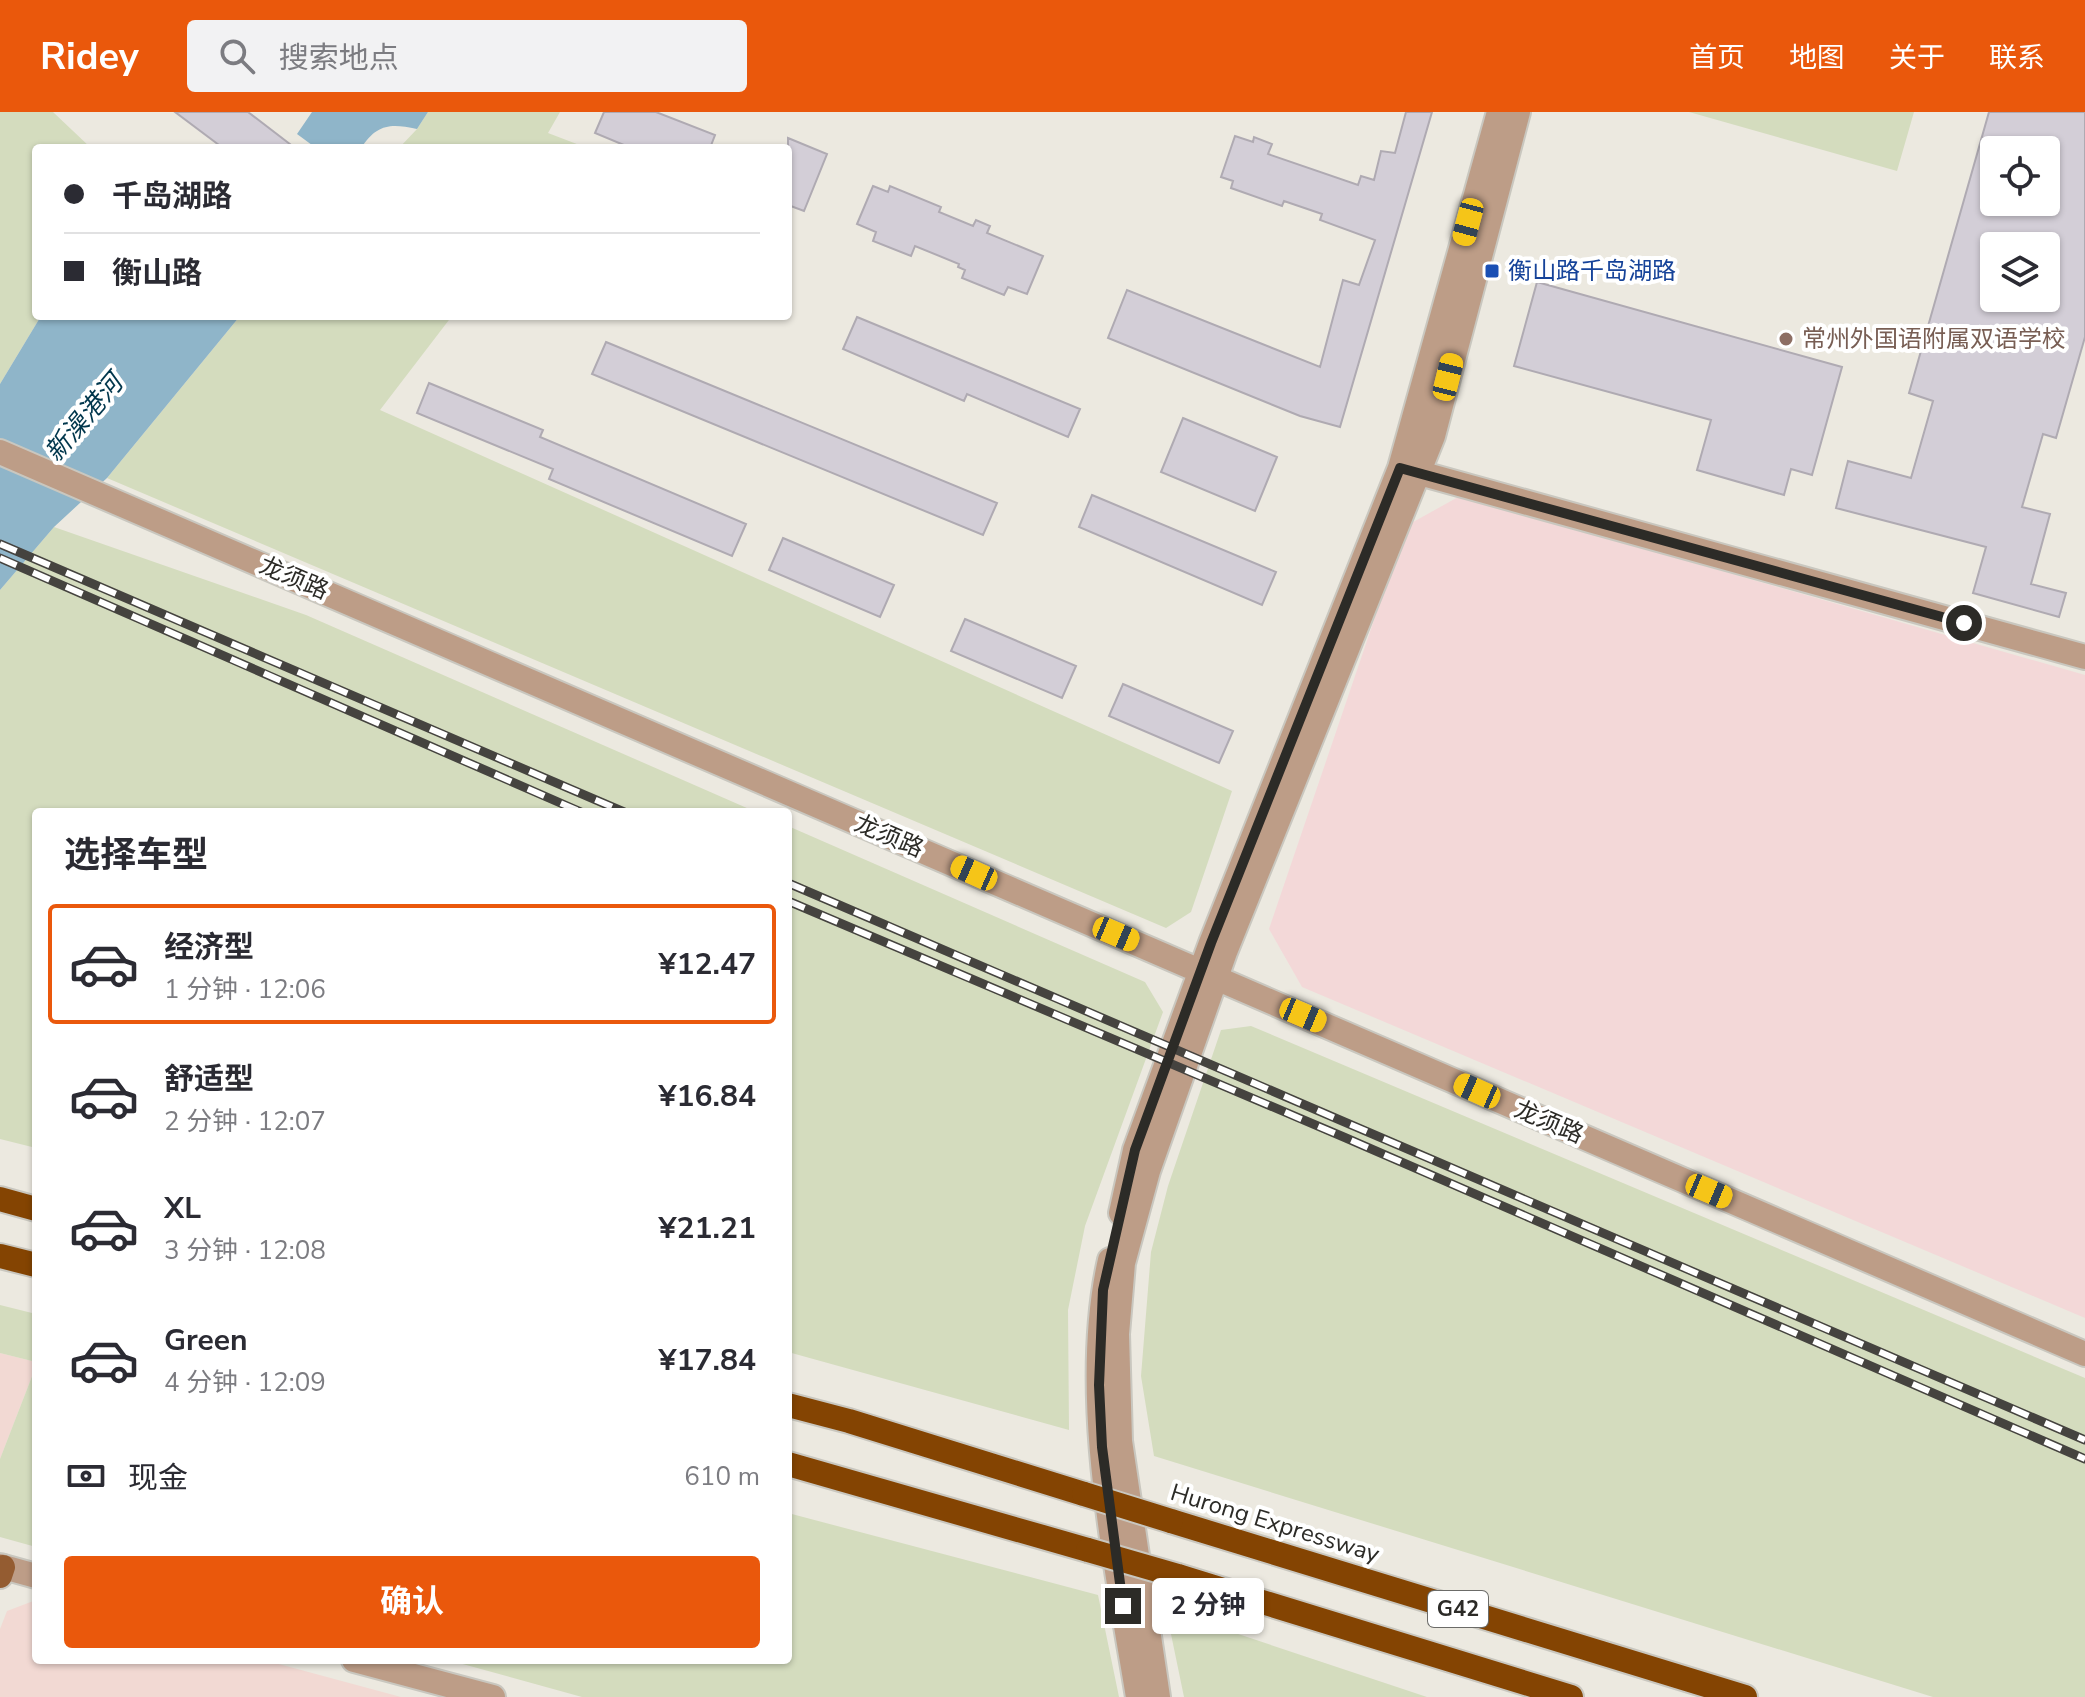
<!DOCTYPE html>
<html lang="zh">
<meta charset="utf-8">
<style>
:root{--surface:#fff;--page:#f2f2f3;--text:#2b2b33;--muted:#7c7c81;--line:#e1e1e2;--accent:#ea580c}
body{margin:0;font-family:"Nunito Sans","Noto Sans SC",sans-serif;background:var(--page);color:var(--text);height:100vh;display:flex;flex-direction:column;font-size:30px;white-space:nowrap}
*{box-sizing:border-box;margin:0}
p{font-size:26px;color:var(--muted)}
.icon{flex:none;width:44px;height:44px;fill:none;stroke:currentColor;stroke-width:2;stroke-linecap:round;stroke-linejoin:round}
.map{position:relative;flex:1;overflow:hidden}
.panel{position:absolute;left:32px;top:696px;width:760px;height:856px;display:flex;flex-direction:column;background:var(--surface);border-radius:8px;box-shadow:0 2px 6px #0004}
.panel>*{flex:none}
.banner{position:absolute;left:32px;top:32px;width:760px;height:176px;border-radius:8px;box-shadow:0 2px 6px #0004;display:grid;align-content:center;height:176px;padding:0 32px;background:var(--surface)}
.fabs{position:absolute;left:1980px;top:24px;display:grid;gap:16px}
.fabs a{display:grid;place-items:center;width:80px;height:80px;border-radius:8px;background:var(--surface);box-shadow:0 2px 6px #0004;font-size:40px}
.end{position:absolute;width:36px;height:36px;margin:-18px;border:10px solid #2c2b27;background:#fff;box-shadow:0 0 0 4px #fff}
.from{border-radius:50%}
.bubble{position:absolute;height:56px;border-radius:8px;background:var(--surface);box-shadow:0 2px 6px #0004;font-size:26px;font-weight:700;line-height:56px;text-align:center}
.car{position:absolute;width:24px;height:48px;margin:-24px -12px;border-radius:10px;box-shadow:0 0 6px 2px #0007;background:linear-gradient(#f5c518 24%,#345 0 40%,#f5c518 0 76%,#345 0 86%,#f5c518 0)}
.banner b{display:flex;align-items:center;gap:28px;height:76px;font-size:30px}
.banner b+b{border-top:2px solid var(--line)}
.banner i{width:20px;height:20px;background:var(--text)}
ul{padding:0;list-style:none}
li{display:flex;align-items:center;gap:24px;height:120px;margin:0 16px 12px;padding:0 16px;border:4px solid transparent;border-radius:8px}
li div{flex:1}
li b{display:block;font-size:30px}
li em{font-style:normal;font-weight:700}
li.selected{border-color:var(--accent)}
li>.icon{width:72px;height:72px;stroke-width:1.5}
h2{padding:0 32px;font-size:36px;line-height:96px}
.pay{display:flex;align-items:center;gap:20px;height:88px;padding:0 32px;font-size:30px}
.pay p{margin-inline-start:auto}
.action{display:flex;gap:16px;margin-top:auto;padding:16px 32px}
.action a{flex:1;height:92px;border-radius:8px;background:var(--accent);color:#fff;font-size:32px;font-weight:700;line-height:92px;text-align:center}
header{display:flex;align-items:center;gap:48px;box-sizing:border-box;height:112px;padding:0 40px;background:var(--accent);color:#fff}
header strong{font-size:38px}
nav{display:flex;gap:44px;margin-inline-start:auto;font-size:28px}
.search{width:560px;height:72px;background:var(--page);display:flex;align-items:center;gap:20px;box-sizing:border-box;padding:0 28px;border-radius:8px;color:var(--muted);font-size:30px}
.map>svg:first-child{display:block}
.commercial{fill:#f3d8d8}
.industrial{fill:#f2d9d3}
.green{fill:#d4dcbe}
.water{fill:#8fb5c9}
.building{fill:#d3ced7;stroke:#afaab2;stroke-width:2;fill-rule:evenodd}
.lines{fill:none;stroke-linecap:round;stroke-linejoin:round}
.minor-casing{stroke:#c9c7bf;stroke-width:28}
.major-casing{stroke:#c9c7bf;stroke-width:28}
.highway-casing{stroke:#c9c7bf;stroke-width:28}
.minor{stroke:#bd9d87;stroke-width:24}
.major{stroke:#945c31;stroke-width:24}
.highway{stroke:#844402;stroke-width:24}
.rail-casing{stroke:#45433f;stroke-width:9}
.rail{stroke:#fff;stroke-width:6;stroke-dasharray:18;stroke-linecap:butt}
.highway-bridge-casing{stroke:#c9c7bf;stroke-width:28;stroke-linecap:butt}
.highway-bridge{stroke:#844402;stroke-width:24}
.route{stroke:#2c2b27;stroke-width:10}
.transit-dot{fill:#1a4fb4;stroke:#fff;stroke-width:3}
.education-dot{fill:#8d6e63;stroke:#fff;stroke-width:3}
.labels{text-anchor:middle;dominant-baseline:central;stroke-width:8;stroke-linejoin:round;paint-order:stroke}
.shield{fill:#fff;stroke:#6b6b68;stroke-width:2}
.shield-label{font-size:22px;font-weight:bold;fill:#2c2b27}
.transit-label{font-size:24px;fill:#164399;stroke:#fff;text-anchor:start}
.education-label{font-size:24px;fill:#785e54;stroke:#fff;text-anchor:start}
.street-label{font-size:24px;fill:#2c2b27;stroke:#fff}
.water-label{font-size:26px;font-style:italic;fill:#00364c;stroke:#fff}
</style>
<header>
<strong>Ridey</strong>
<div class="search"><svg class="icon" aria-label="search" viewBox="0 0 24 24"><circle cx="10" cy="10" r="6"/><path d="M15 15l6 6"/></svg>搜索地点</div>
<nav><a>首页</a><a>地图</a><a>关于</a><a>联系</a></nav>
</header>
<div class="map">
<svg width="2085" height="1585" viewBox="0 0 2085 1585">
<rect width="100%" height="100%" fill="#ece9e0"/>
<path class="commercial" d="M 1460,384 L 2085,563 L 2085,1206 L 1302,875 L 1269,817 L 1406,414 Z"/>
<path class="industrial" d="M 0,1241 L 36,1250 L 36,1254 L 0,1347 Z
M 36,1488 L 36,1548 L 264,1548 L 401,1585 L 0,1585 L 0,1517 L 7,1499 Z"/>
<path class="green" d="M 0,0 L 53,0 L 91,36 L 36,36 L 36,204 L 41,204 L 0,272 Z
M 428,0 L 560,0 L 548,21 L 582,34 L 399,36 L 417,17 Z
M 1689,0 L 1914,0 L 1897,59 Z
M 240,204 L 452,204 L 380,298 L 1232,679 L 1191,800 L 1166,816 L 107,366 Z
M 54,415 L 306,503 L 756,700 L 36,700 L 36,1036 L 0,1027 L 0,478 Z
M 788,714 L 1145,870 L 1163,900 L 1085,1114 L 1068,1198 L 1069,1318 L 788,1240 Z
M 1251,914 L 2085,1266 L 2085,1585 L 1933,1585 L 1154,1344 L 1141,1264 L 1151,1140 L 1168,1074 L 1221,918 Z
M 0,1193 L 36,1202 L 36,1250 L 0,1241 Z
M 36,1254 L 36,1435 L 0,1425 L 0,1347 Z
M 788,1401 L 1098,1483 L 1119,1585 L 582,1585 L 448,1548 L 788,1548 Z
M 1166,1498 L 1427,1585 L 1184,1585 Z"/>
<path class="water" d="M 312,0 L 428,0 L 417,17 C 390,11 377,12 361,36 L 316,36 L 297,22 Z
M 41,204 L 240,204 L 107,366 L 54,415 L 0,478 L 0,272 Z"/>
<path class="building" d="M 175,0 L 248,0 L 295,36 L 223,36 Z
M 604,0 L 656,0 L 715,23 L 710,36 L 631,36 L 595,21 Z
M 1406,0 L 1432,0 L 1340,315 L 1300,304 L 1108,226 L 1127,178 L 1320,255 L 1343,168 L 1359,173 L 1375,128 L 1320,108 L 1322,102 L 1284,89 L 1282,94 L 1231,76 L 1233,69 L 1221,65 L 1235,24 L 1253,30 L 1254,25 L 1272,32 L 1268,42 L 1358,73 L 1361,64 L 1374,68 L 1381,39 L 1395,41 Z
M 1989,0 L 2085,0 L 2085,225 L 2056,326 L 2043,322 L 2022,395 L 2050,402 L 2031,472 L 2066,481 L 2059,505 L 1973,481 L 1986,435 L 1836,396 L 1848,349 L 1911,366 L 1933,289 L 1909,281 ZM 1994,38 L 2046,38 L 2046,90 L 1994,90 ZM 1994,134 L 2046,134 L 2046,186 L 1994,186 Z
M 788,26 L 827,42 L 804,99 L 788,93 Z
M 873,74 L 888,80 L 890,74 L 941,95 L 939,100 L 973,114 L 976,108 L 990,114 L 987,121 L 1043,144 L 1027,182 L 1008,175 L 1004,183 L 962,166 L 965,158 L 958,155 L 959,152 L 915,134 L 911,144 L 873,129 L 876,120 L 857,112 Z
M 1537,170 L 1842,255 L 1812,363 L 1791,357 L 1784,383 L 1697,358 L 1711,308 L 1514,254 Z
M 857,205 L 1080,297 L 1068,325 L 967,282 L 964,289 L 843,237 Z
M 606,230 L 997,391 L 983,423 L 592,262 Z
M 429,271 L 543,318 L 540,325 L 746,412 L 732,444 L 549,367 L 553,357 L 417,301 Z
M 1183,306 L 1277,345 L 1255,399 L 1161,360 Z
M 1092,383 L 1276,460 L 1262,493 L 1079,415 Z
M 783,426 L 894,473 L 880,505 L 769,458 Z
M 965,507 L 1076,554 L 1062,586 L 951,539 Z
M 1123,572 L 1233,619 L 1219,651 L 1109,604 Z"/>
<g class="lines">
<defs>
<path id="minor" d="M 0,340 L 2085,1242
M 1405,357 L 2085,545
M 1121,1101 L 1135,1038 L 1211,831 L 1400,356 L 1499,0
M 1110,1148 C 1080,1282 1116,1450 1138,1585
M 0,1454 L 36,1464
M 354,1548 L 493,1585
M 1158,1585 L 1120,1329 L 1117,1222 L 1123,1151 L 1148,1059 L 1225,840 L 1433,324 L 1518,0"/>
<path id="major" d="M 0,1464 L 3,1455"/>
<path id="highway" d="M 0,1087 L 36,1097
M 0,1144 L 36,1153
M 788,1293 L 849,1309 L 1084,1382
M 788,1352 L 1088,1438
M 1171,1409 L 1745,1585
M 1178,1464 L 1571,1585"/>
</defs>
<use href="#minor" class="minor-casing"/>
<use href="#major" class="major-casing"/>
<use href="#highway" class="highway-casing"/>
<use href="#minor" class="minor"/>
<use href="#major" class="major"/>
<use href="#highway" class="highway"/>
<defs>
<path id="rail" d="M 0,432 L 624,700
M 0,446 L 581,700
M 788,771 L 2085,1328
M 788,789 L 1346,1026 L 2085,1347"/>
</defs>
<use href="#rail" class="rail-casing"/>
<use href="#rail" class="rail"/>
<defs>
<path id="highway-bridge" d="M 1084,1382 L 1171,1409
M 1088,1438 L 1178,1464"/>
</defs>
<use href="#highway-bridge" class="highway-bridge-casing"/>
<use href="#highway-bridge" class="highway-bridge"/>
</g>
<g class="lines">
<path class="route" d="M 1123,1494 L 1102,1335 L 1099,1273 L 1103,1178 L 1135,1038 L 1211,831 L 1400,356 L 1964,511"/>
</g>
<rect class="transit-dot" x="1484" y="151" width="16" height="16" rx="4"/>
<circle class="education-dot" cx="1786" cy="227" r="8"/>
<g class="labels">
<rect class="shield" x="1428" y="1479" width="60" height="36" rx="6"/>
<g class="shield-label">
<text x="1458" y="1497">G42</text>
</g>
<g class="transit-label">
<text x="1508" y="159">衡山路千岛湖路</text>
</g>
<g class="education-label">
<text x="1802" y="227">常州外国语附属双语学校</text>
</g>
<g class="street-label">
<text transform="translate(294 466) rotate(23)">龙须路</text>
<text transform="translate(889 724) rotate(23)">龙须路</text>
<text transform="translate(1549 1010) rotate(23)">龙须路</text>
<text transform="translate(1275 1411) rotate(17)">Hurong Expressway</text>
</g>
<g class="water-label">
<text transform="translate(84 306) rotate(-50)">新澡港河</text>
</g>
</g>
</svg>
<div class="fabs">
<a><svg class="icon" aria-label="locate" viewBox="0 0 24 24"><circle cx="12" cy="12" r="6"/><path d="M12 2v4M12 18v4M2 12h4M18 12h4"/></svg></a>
<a><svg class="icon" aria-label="layers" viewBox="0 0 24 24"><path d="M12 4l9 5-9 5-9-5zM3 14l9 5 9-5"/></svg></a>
</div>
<i class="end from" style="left:1964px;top:511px"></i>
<i class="end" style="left:1123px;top:1494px"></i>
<div class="bubble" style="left:1152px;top:1466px;width:112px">2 分钟</div>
<i class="car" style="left:1468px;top:110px;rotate:195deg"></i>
<i class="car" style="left:1448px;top:265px;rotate:14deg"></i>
<i class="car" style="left:974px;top:761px;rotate:294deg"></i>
<i class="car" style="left:1116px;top:822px;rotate:113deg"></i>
<i class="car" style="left:1303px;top:903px;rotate:113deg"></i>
<i class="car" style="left:1477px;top:979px;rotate:294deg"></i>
<i class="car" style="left:1709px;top:1079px;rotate:113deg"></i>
<div class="banner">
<b><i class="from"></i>千岛湖路</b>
<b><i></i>衡山路</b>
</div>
<section class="panel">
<h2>选择车型</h2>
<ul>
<li class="selected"><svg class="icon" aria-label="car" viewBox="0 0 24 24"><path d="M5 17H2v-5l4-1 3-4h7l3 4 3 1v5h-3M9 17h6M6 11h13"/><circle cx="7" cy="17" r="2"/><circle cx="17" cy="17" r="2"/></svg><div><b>经济型</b><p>1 分钟 · 12:06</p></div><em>¥12.47</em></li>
<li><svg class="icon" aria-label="car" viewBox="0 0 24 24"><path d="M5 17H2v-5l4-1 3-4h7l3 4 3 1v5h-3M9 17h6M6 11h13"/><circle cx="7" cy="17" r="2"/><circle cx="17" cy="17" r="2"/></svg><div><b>舒适型</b><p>2 分钟 · 12:07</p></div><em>¥16.84</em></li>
<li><svg class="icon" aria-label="car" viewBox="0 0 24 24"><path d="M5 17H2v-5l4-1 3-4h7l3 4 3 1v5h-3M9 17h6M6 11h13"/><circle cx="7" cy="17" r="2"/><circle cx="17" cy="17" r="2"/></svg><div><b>XL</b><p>3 分钟 · 12:08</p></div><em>¥21.21</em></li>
<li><svg class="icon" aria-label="car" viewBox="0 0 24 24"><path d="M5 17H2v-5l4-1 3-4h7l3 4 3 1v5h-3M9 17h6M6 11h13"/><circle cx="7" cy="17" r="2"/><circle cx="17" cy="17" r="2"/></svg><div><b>Green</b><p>4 分钟 · 12:09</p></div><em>¥17.84</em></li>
</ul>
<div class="pay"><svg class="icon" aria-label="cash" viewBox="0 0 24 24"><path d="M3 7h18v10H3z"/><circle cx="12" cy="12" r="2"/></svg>现金<p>610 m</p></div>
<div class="action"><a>确认</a></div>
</section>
</div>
